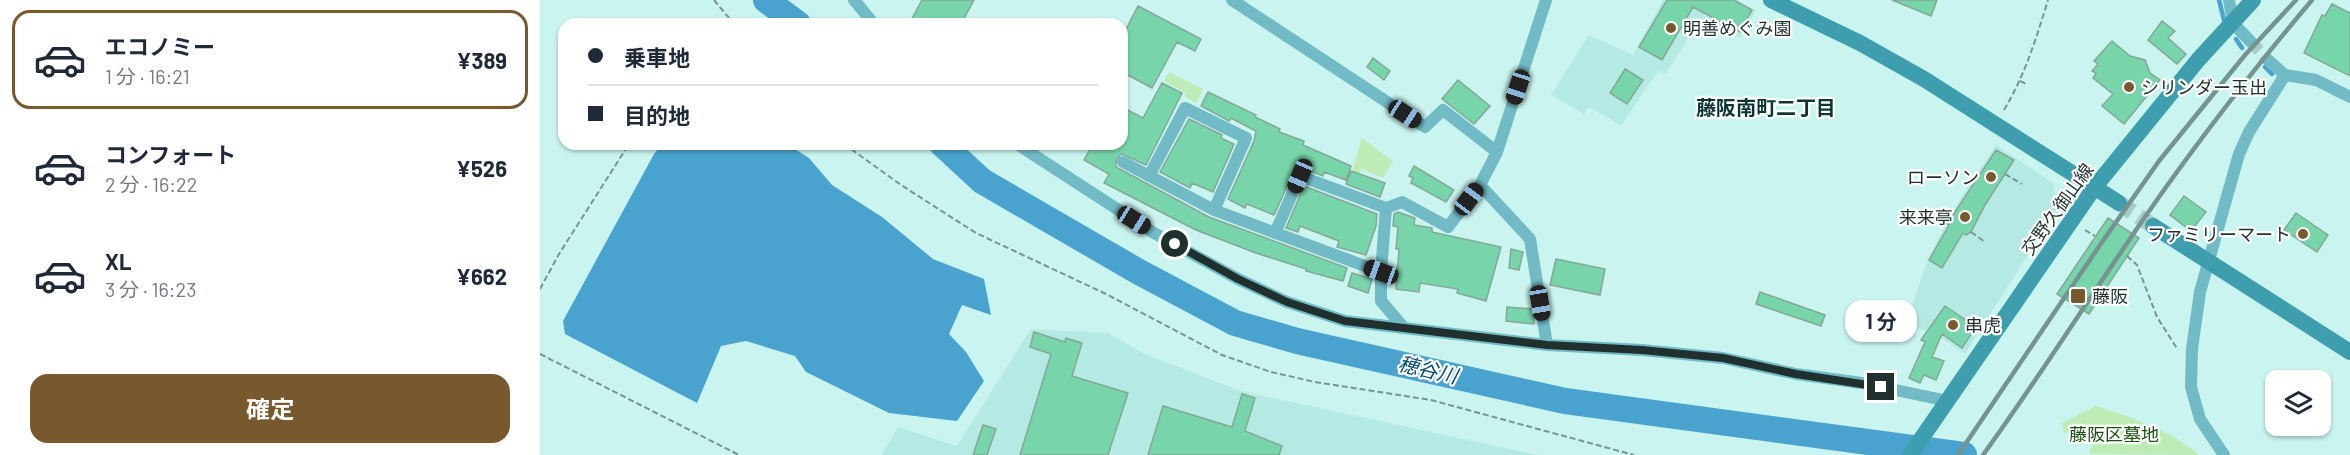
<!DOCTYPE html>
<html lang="ja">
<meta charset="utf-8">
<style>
:root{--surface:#fff;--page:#f6f6f7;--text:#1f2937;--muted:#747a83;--line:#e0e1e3;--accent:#78582e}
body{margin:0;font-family:Barlow,"Noto Sans JP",sans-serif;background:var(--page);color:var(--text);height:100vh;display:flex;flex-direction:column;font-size:22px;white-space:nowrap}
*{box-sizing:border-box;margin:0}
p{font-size:20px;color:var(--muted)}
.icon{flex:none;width:33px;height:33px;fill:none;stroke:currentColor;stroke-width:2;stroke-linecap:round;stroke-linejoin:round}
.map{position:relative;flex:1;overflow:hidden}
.panel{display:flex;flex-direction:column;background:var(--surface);width:540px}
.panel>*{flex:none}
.guide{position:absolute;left:18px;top:18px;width:570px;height:132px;border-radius:18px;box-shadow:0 2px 4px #0004;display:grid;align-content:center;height:132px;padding:0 30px;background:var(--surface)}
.controls{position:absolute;left:1725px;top:370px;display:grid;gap:12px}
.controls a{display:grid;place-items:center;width:66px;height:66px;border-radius:12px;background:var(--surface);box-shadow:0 2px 4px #0004;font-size:30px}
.end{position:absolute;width:27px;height:27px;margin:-14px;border:8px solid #1f302e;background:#fff;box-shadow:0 0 0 3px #fff}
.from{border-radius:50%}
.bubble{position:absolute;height:42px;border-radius:18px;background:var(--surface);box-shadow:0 2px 4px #0004;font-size:20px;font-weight:700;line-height:42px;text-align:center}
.car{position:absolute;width:18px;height:36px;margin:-18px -9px;border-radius:8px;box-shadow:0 0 4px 2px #0007;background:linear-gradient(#222 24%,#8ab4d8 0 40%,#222 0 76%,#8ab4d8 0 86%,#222 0)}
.guide b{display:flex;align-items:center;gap:21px;height:57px;font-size:22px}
.guide b+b{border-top:2px solid var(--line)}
.guide i{width:15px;height:15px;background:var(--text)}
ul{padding:10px 0 0;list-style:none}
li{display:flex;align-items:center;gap:18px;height:99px;margin:0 12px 9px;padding:0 18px;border:3px solid transparent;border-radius:18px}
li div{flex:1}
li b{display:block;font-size:22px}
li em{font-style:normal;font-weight:700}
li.active{border-color:var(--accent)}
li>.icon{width:54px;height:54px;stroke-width:1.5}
.cta{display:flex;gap:12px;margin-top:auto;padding:12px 30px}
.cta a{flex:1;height:69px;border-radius:18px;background:var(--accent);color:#fff;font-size:24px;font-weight:700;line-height:69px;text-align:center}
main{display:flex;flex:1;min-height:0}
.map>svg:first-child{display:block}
.built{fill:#b5eae4}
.green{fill:#bfebb7}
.water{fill:#4aa3cf}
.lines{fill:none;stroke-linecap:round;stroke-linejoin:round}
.stream{stroke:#4aa3cf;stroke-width:4.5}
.river{stroke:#4aa3cf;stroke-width:26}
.building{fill:#78d4ab;stroke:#84a796;stroke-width:1.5}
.street-tunnel{stroke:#a7cdc8;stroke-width:12;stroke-dasharray:12 6;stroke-linecap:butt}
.secondary-tunnel{stroke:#a7cdc8;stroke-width:16;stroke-dasharray:16 8;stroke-linecap:butt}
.path{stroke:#769591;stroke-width:2;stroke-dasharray:6 3;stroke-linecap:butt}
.street{stroke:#71bac6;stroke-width:12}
.secondary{stroke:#3e9ead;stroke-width:16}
.rail{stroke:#759390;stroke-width:4.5}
.route{stroke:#1f302e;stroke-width:8}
.poi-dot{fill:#78582e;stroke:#fff;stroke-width:2}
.labels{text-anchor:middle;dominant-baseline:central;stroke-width:4.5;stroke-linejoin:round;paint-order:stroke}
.poi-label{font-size:18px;fill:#1f302e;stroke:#fff;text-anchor:start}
.street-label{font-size:18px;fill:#1f302e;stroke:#fff}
.park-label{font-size:18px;fill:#1b5010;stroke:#fff}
.neighbourhood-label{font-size:20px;font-weight:bold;fill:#0b3532;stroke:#fff}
.water-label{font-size:20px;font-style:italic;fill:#004e6b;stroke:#fff}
</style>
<main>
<section class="panel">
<ul>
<li class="active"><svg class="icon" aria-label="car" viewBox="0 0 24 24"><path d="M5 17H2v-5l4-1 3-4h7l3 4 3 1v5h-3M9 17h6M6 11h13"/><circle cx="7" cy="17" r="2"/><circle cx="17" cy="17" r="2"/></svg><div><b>エコノミー</b><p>1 分 · 16:21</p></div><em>¥389</em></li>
<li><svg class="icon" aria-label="car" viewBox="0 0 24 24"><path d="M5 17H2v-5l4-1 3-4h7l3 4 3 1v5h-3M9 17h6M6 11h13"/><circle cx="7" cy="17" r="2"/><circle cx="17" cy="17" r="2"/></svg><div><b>コンフォート</b><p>2 分 · 16:22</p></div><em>¥526</em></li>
<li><svg class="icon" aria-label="car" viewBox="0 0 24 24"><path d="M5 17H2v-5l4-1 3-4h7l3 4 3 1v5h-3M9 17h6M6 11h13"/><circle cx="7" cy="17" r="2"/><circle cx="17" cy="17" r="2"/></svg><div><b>XL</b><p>3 分 · 16:23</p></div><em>¥662</em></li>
</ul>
<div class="cta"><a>確定</a></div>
</section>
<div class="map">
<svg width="1810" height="455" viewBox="0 0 1810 455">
<rect width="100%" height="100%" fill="#c9f4ef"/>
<path class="built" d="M 1123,0 L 1196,0 L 1216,10 L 1201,38 L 1161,19 L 1125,74 L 1118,71 L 1081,125 L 1049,107 L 1044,114 L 1011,95 L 1049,35 L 1093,55 Z
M 1456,145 L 1513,183 L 1518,207 L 1425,354 L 1395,334 L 1366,324 L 1384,270 L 1397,241 L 1422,196 Z
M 491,329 L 568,333 L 605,354 L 700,391 L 998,455 L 342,455 L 358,427 L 417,446 Z"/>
<path class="green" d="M 629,72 L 663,89 L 656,103 L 644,96 L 646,93 L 624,81 Z
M 822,138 L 853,161 L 843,178 L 821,169 L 815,185 L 809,182 Z
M 1556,406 C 1590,417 1631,430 1659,455 L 1549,454 L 1553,441 L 1524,432 L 1522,423 Z"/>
<path class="water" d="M 122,144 L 247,144 L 269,158 L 292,185 L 342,217 L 393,259 L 444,279 L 451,315 L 422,305 L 409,334 L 426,352 L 444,381 L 417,421 L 349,413 L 266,372 L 255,356 L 206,341 L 181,346 L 157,403 L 25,334 L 23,321 L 114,154 Z"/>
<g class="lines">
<path class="stream" d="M 1679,0 L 1684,20
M 1696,39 L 1702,48
M 1725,67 L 1732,74"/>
<path class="river" d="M 226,0 L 258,24
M 402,144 L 442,181 L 599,272 L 695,323 L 757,341 L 1025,401 L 1424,455"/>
</g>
<path class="building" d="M 382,0 L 434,0 L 421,24 L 369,24 Z
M 1127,0 L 1194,0 L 1212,10 L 1200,32 L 1153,7 L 1122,60 L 1099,47 Z
M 1352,0 L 1397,0 L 1391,16 Z
M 1792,4 L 1810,13 L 1810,76 L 1764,53 L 1782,15 L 1785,16 Z
M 598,6 L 661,39 L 655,51 L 637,42 L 612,88 L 582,72 L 582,37 Z
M 1622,21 L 1635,31 L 1628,38 L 1646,54 L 1637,64 L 1608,40 Z
M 1572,41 L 1590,56 L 1605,60 L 1610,73 L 1620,80 L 1584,124 L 1562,106 L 1573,94 L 1553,78 L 1556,73 L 1552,71 L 1558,64 L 1554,61 Z
M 833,58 L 850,71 L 844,80 L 827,67 Z
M 1085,69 L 1103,80 L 1087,104 L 1070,93 Z
M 918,80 L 950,106 L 934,124 L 902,99 Z
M 622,83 L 642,93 L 606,165 L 582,154 L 576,159 L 576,167 L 669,217 L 807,268 L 803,281 L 766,271 L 766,269 L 716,253 L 656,230 L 564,183 L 569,174 L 544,160 L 553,144 L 582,144 L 582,107 L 603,118 Z
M 668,92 L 716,115 L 715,117 L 740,129 L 739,132 L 764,141 L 763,145 L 811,166 L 806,180 L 784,172 L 783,176 L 762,168 L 755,169 L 734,215 L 707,204 L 705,208 L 688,199 L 714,141 L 716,131 L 691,118 L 689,121 L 661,106 Z
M 649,119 L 682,135 L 681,138 L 694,144 L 673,192 L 652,183 L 650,188 L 620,172 Z
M 1456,150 L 1474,160 L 1445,205 L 1431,232 L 1426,235 L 1423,233 L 1402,268 L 1389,260 L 1409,225 L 1407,224 Z
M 874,166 L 914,190 L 906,202 L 871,183 L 873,178 L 869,176 Z
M 811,171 L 845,183 L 840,197 L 806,184 Z
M 764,186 L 837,214 L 836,226 L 826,255 L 797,247 L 799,241 L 760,226 L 758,232 L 746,228 Z
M 1644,196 L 1666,212 L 1651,231 L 1630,215 Z
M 858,212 L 875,218 L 874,225 L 892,228 L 892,232 L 961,247 L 946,301 L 917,293 L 918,289 L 880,283 L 879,292 L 856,289 L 859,249 L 856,249 L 858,227 L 853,226 L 854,214 Z
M 1756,213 L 1788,235 L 1777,252 L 1744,230 Z
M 1568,218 L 1599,238 L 1549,314 L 1517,294 Z
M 971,249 L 983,252 L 979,270 L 969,268 Z
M 1016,259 L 1065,269 L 1060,295 L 1010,285 Z
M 812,273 L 832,279 L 828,293 L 808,286 Z
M 1220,292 L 1285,315 L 1281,326 L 1216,304 Z
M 1405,306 L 1436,327 L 1422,348 L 1402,334 L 1392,357 L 1404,361 L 1396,380 L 1384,375 L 1380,383 L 1369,378 L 1385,342 L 1381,340 Z
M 967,307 L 993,309 L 994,324 L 966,321 Z
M 494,332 L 525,342 L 526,338 L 542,343 L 532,376 L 588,393 L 568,455 L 480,455 L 511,354 L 490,347 Z
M 702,394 L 715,398 L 705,431 L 742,446 L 739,455 L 608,455 L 623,406 L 692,427 Z
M 443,425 L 456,429 L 447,455 L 433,455 Z"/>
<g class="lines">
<path class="street-tunnel" d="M 1711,42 L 1728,60"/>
<path class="secondary-tunnel" d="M 1579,203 L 1613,226"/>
<path class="path" d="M 174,0 L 194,24
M 1480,81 L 1486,84
M 1464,110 C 1485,75 1496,39 1508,0
M 304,144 L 361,185 L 436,233 L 566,294 L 682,355 L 731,372 L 775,382 L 891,400 L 1094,455
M 1465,174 L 1482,184
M 1545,230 L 1555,236
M 1431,232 L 1445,242
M 1587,256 L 1597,265 L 1617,317 L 1638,350
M 0,289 L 19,254 L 89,144
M 0,354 L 199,455"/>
<path class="street" d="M 314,0 L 334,24
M 692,0 L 885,127 L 903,110 L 957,152
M 1006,0 L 957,152 L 940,185 L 990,239 L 1007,345
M 1689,0 L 1693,23 L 1711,42
M 1728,60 L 1745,75 L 1776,80 L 1810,97
M 477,144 L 614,233 L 698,279 L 747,302 L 805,321 L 1007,345 L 1102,350 L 1183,358 L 1256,374 L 1322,383 L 1408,401
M 583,162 L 674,210 L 841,272 L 841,301 L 864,328
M 609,176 L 645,108 L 706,138 L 674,210
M 846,208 L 862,202 L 908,227 L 940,185
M 735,233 L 760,176 L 846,208 L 841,272
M 1684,455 L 1660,419 L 1651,387 L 1652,349 L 1660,292 L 1699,154 L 1709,132 L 1745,75"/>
<path class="secondary" d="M 1231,0 L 1320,43 L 1384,79 L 1579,203
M 1613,226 L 1810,352
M 1370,455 L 1554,188 L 1658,60 L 1713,0"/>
<path class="rail" d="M 1418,455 L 1560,245 L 1619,161 L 1705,55 L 1756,0
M 1443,455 C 1499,378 1550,296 1605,217 C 1657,142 1713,70 1772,0"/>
</g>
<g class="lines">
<path class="route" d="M 635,244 L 698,279 L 747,302 L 805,321 L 1007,345 L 1102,350 L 1183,358 L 1256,374 L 1341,387"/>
</g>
<g class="poi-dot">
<circle cx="1131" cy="28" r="6"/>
<circle cx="1589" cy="87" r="6"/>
<circle cx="1451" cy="177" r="6"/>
<circle cx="1425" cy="217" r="6"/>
<circle cx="1763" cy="234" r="6"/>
<rect x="1530" y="288" width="16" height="16" rx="3"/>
<circle cx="1413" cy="325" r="6"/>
</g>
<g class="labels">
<g class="poi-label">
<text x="1143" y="28">明善めぐみ園</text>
<text x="1601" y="87">シリンダー玉出</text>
<text x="1439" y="177" text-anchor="end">ローソン</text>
<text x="1413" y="217" text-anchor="end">来来亭</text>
<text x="1751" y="234" text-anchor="end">ファミリーマート</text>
<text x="1552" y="296">藤阪</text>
<text x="1425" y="325">串虎</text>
</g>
<g class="street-label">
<text transform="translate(1517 209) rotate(-54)">交野久御山線</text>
</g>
<g class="park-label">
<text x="1574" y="434">藤阪区墓地</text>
</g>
<g class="neighbourhood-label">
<text x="1226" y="107">藤阪南町二丁目</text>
</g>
<g class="water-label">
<text transform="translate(888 369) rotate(13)">穂谷川</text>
</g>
</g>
</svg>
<div class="controls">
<a><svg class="icon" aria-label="layers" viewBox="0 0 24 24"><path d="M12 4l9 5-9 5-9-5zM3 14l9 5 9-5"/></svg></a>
</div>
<i class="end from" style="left:635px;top:244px"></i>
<i class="end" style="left:1341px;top:387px"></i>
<div class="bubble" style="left:1305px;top:300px;width:72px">1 分</div>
<i class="car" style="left:978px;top:87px;rotate:198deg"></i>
<i class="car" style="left:865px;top:114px;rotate:123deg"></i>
<i class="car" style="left:760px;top:176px;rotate:203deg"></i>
<i class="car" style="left:929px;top:199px;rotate:37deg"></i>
<i class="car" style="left:594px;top:220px;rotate:122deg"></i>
<i class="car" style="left:841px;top:272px;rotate:290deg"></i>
<i class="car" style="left:1000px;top:303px;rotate:171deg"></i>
<div class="guide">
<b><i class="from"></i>乗車地</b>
<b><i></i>目的地</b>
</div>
</div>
</main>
